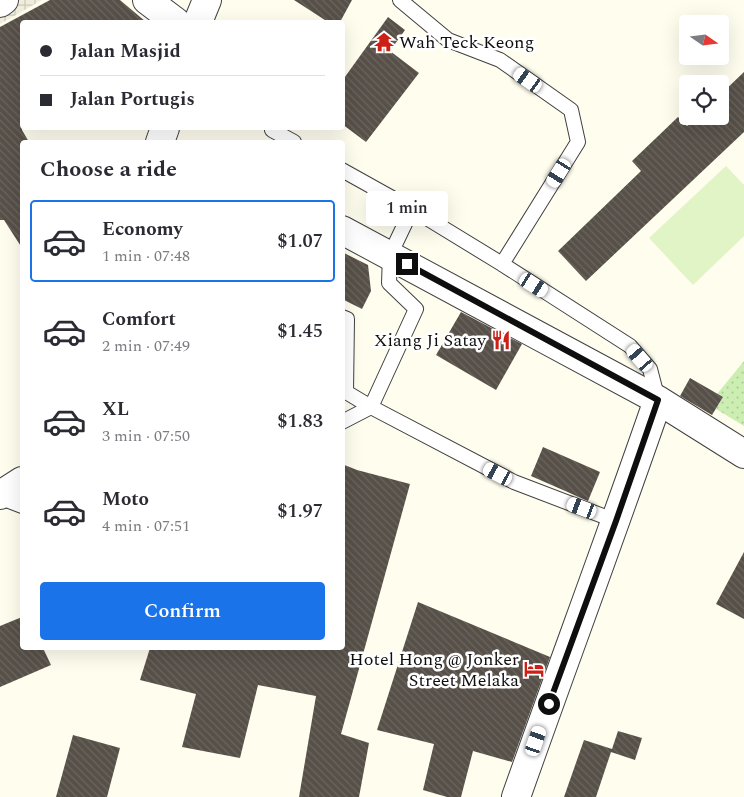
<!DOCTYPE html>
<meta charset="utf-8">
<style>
:root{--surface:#fff;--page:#f7f7f7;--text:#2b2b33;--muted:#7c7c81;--line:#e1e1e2;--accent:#1a73e8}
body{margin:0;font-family:Spectral,serif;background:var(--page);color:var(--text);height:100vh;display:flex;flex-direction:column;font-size:19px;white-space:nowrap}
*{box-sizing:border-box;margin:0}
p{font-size:16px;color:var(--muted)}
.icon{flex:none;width:28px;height:28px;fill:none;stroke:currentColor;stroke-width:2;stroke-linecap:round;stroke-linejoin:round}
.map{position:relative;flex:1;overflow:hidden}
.side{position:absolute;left:20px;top:140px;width:325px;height:510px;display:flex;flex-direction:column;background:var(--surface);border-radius:5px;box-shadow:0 5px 20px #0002}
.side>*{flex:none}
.top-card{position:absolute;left:20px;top:20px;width:325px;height:110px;border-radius:5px;box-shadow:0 5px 20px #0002;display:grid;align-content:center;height:110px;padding:0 20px;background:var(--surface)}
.needle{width:32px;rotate:104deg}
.buttons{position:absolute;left:679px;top:15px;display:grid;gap:10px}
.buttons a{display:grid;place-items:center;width:50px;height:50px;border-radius:5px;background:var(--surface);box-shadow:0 5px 20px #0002;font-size:25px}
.end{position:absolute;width:22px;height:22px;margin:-11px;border:6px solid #0e0e0e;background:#fff;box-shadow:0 0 0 2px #fff}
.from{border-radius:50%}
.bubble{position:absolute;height:35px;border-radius:5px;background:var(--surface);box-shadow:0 5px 20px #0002;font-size:16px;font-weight:600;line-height:35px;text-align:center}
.car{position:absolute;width:15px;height:30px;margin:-15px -8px;border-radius:6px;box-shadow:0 0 4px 1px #0007;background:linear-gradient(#fff 24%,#345 0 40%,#fff 0 76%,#345 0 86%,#fff 0)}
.top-card b{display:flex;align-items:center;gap:18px;height:48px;font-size:19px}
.top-card b+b{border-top:1px solid var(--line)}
.top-card i{width:12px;height:12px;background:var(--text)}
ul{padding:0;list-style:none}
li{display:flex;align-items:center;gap:15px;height:82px;margin:0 10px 8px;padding:0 10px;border:2px solid transparent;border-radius:5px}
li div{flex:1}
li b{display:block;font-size:19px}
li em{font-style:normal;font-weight:600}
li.current{border-color:var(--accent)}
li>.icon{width:45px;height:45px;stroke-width:1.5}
h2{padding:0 20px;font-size:22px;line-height:60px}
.action{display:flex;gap:10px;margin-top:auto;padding:10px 20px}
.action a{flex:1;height:58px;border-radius:5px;background:var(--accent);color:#fff;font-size:20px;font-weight:600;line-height:58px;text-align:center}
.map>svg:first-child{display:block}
.grass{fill:url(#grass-dots)}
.pitch{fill:#e0f4c6}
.plaza{fill:url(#plaza-grid)}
.building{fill:url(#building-back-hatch)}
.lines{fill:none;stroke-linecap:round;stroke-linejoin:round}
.lane-casing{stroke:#414141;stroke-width:16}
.street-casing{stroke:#414141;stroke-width:30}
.lane{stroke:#fff;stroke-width:14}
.street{stroke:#fff;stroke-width:28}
.route{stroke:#0e0e0e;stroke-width:6}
.labels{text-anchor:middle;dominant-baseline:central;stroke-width:5;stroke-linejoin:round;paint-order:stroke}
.poi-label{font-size:18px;fill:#0e0e0e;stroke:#fff;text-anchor:end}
</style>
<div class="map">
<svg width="744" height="797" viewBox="0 0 744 797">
<defs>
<pattern id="grass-dots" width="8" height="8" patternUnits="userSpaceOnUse" patternTransform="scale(1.25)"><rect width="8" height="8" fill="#cceeb3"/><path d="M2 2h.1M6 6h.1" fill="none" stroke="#aecb99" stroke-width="1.8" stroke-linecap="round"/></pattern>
<pattern id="plaza-grid" width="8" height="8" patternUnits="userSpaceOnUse" patternTransform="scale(1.25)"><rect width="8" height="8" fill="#f0eddc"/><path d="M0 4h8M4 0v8" fill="none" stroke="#cdcabc"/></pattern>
<pattern id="building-back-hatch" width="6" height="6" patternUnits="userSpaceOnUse" patternTransform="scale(1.25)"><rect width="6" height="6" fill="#575049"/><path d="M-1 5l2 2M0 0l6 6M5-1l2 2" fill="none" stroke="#6a655f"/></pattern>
</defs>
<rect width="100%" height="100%" fill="#fffdee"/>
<path class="grass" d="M 744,361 L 744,426 L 716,409 L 723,397 L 717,394 Z"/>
<path class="pitch" d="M 726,166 L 744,185 L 744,236 L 693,285 L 649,238 Z"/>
<path class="plaza" d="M 0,0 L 42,0 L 0,24 Z"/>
<path class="building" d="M 50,0 L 120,0 L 146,22 L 22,22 L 22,130 L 29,142 L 22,142 L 22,248 L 4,220 L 0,220 L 0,27 Z
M 294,0 L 352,0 L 340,22 L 328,22 Z
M 388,17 L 405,30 L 390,51 L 419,73 L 366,142 L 342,124 L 342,81 Z
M 744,72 L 744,132 L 586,281 L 558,251 L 641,171 L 632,161 L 678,117 L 687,126 L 698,116 L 720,116 L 720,95 Z
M 342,252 L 368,265 L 371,291 L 362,309 L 342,299 Z
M 461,312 L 522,344 L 496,390 L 436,355 Z
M 690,378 L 723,397 L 712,415 L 680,396 Z
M 543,447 L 600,472 L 588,501 L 531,476 Z
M 342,464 L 357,470 L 410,484 L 341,734 L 369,743 L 359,797 L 299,797 L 316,696 L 258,685 L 240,758 L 182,747 L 196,694 L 140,680 L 150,648 L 342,648 Z
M 744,552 L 744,619 L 716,604 Z
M 418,602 L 550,657 L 512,762 L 473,751 L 461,797 L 447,797 L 423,790 L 434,744 L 377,730 Z
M 22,617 L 22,648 L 43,648 L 51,665 L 0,687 L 0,626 Z
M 618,731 L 642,738 L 635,760 L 611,752 Z
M 73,735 L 120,748 L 107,797 L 56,797 Z
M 584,740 L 612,749 L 596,797 L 564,797 Z"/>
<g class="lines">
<defs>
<path id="lane" d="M 272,130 L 294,142
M 342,170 L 412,209
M 502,264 L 630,346 L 650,369 L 658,400
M 342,317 L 347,319 L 346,392 L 371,407 L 416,309 L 389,283 L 390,255 L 412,209 L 502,264 L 578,142 L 571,110 L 500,60 L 448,40 L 400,0
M 342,422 L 371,407 L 514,482 L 616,521
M 6,492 L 9,501 L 22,506"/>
<path id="street" d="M 147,0 L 176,22
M 0,3 L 4,0
M 198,22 L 207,0
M 160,142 L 165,128
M 342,230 L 658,400 L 744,454
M 0,495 L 22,481
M 516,797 C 563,664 612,533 658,400"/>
</defs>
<use href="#lane" class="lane-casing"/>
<use href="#street" class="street-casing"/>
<use href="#lane" class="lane"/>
<use href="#street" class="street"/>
</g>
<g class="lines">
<path class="route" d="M 407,264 L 658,400 L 616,521 L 549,704"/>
</g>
<defs>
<symbol id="temple-bare" viewBox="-9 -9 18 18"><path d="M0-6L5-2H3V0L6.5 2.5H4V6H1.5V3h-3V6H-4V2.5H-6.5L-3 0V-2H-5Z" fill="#cc2017" stroke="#fff" stroke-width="2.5" paint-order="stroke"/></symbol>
<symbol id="restaurant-bare" viewBox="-9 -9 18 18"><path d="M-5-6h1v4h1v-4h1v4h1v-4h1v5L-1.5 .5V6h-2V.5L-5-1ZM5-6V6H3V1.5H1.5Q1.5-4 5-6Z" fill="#cc2017" stroke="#fff" stroke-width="2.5" paint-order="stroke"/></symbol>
<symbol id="hotel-bare" viewBox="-9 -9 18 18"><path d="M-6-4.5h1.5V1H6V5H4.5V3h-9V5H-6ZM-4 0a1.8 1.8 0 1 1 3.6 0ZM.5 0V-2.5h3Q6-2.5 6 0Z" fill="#cc2017" stroke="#fff" stroke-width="2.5" paint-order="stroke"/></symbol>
</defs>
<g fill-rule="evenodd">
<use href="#temple-bare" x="370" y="28" width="28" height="28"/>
<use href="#restaurant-bare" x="487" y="326" width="28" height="28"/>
<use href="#hotel-bare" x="520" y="655" width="28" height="28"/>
</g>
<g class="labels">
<g class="poi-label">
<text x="399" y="42" text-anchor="start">Wah Teck Keong</text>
<text x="486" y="340">Xiang Ji Satay</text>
<text x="519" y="659">Hotel Hong @ Jonker<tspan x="519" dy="21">Street Melaka</tspan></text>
</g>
</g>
</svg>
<div class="buttons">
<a><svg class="needle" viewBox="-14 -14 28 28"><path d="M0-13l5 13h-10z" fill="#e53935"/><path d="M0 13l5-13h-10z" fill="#7c7c81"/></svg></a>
<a><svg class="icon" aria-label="locate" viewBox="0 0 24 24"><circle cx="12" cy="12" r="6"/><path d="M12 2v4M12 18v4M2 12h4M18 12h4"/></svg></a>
</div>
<i class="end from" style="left:549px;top:704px"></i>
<i class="end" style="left:407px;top:264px"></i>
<div class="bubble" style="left:366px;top:191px;width:82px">1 min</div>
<i class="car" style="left:528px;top:80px;rotate:305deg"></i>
<i class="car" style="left:559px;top:173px;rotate:212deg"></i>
<i class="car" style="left:534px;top:285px;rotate:123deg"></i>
<i class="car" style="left:640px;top:358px;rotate:319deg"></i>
<i class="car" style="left:498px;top:474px;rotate:298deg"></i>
<i class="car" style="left:582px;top:508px;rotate:291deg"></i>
<i class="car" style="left:536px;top:741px;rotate:19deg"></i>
<div class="top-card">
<b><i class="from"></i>Jalan Masjid</b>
<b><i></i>Jalan Portugis</b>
</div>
<section class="side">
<h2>Choose a ride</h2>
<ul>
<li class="current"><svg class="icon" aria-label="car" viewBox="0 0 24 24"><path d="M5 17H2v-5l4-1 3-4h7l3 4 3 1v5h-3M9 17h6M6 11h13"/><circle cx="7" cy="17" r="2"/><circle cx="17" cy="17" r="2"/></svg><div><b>Economy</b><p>1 min · 07:48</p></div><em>$1.07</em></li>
<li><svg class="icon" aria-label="car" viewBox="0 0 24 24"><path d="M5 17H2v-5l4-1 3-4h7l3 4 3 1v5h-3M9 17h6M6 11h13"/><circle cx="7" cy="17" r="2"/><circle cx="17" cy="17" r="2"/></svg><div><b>Comfort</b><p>2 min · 07:49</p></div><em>$1.45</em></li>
<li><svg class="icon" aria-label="car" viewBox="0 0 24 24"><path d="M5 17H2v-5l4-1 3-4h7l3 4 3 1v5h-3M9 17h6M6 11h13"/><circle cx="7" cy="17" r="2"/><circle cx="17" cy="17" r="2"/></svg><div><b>XL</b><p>3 min · 07:50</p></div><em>$1.83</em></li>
<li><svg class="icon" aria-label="car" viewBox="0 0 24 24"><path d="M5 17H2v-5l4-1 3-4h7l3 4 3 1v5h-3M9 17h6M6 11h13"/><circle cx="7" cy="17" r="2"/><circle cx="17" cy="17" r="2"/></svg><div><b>Moto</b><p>4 min · 07:51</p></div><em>$1.97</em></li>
</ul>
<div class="action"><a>Confirm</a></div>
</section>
</div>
